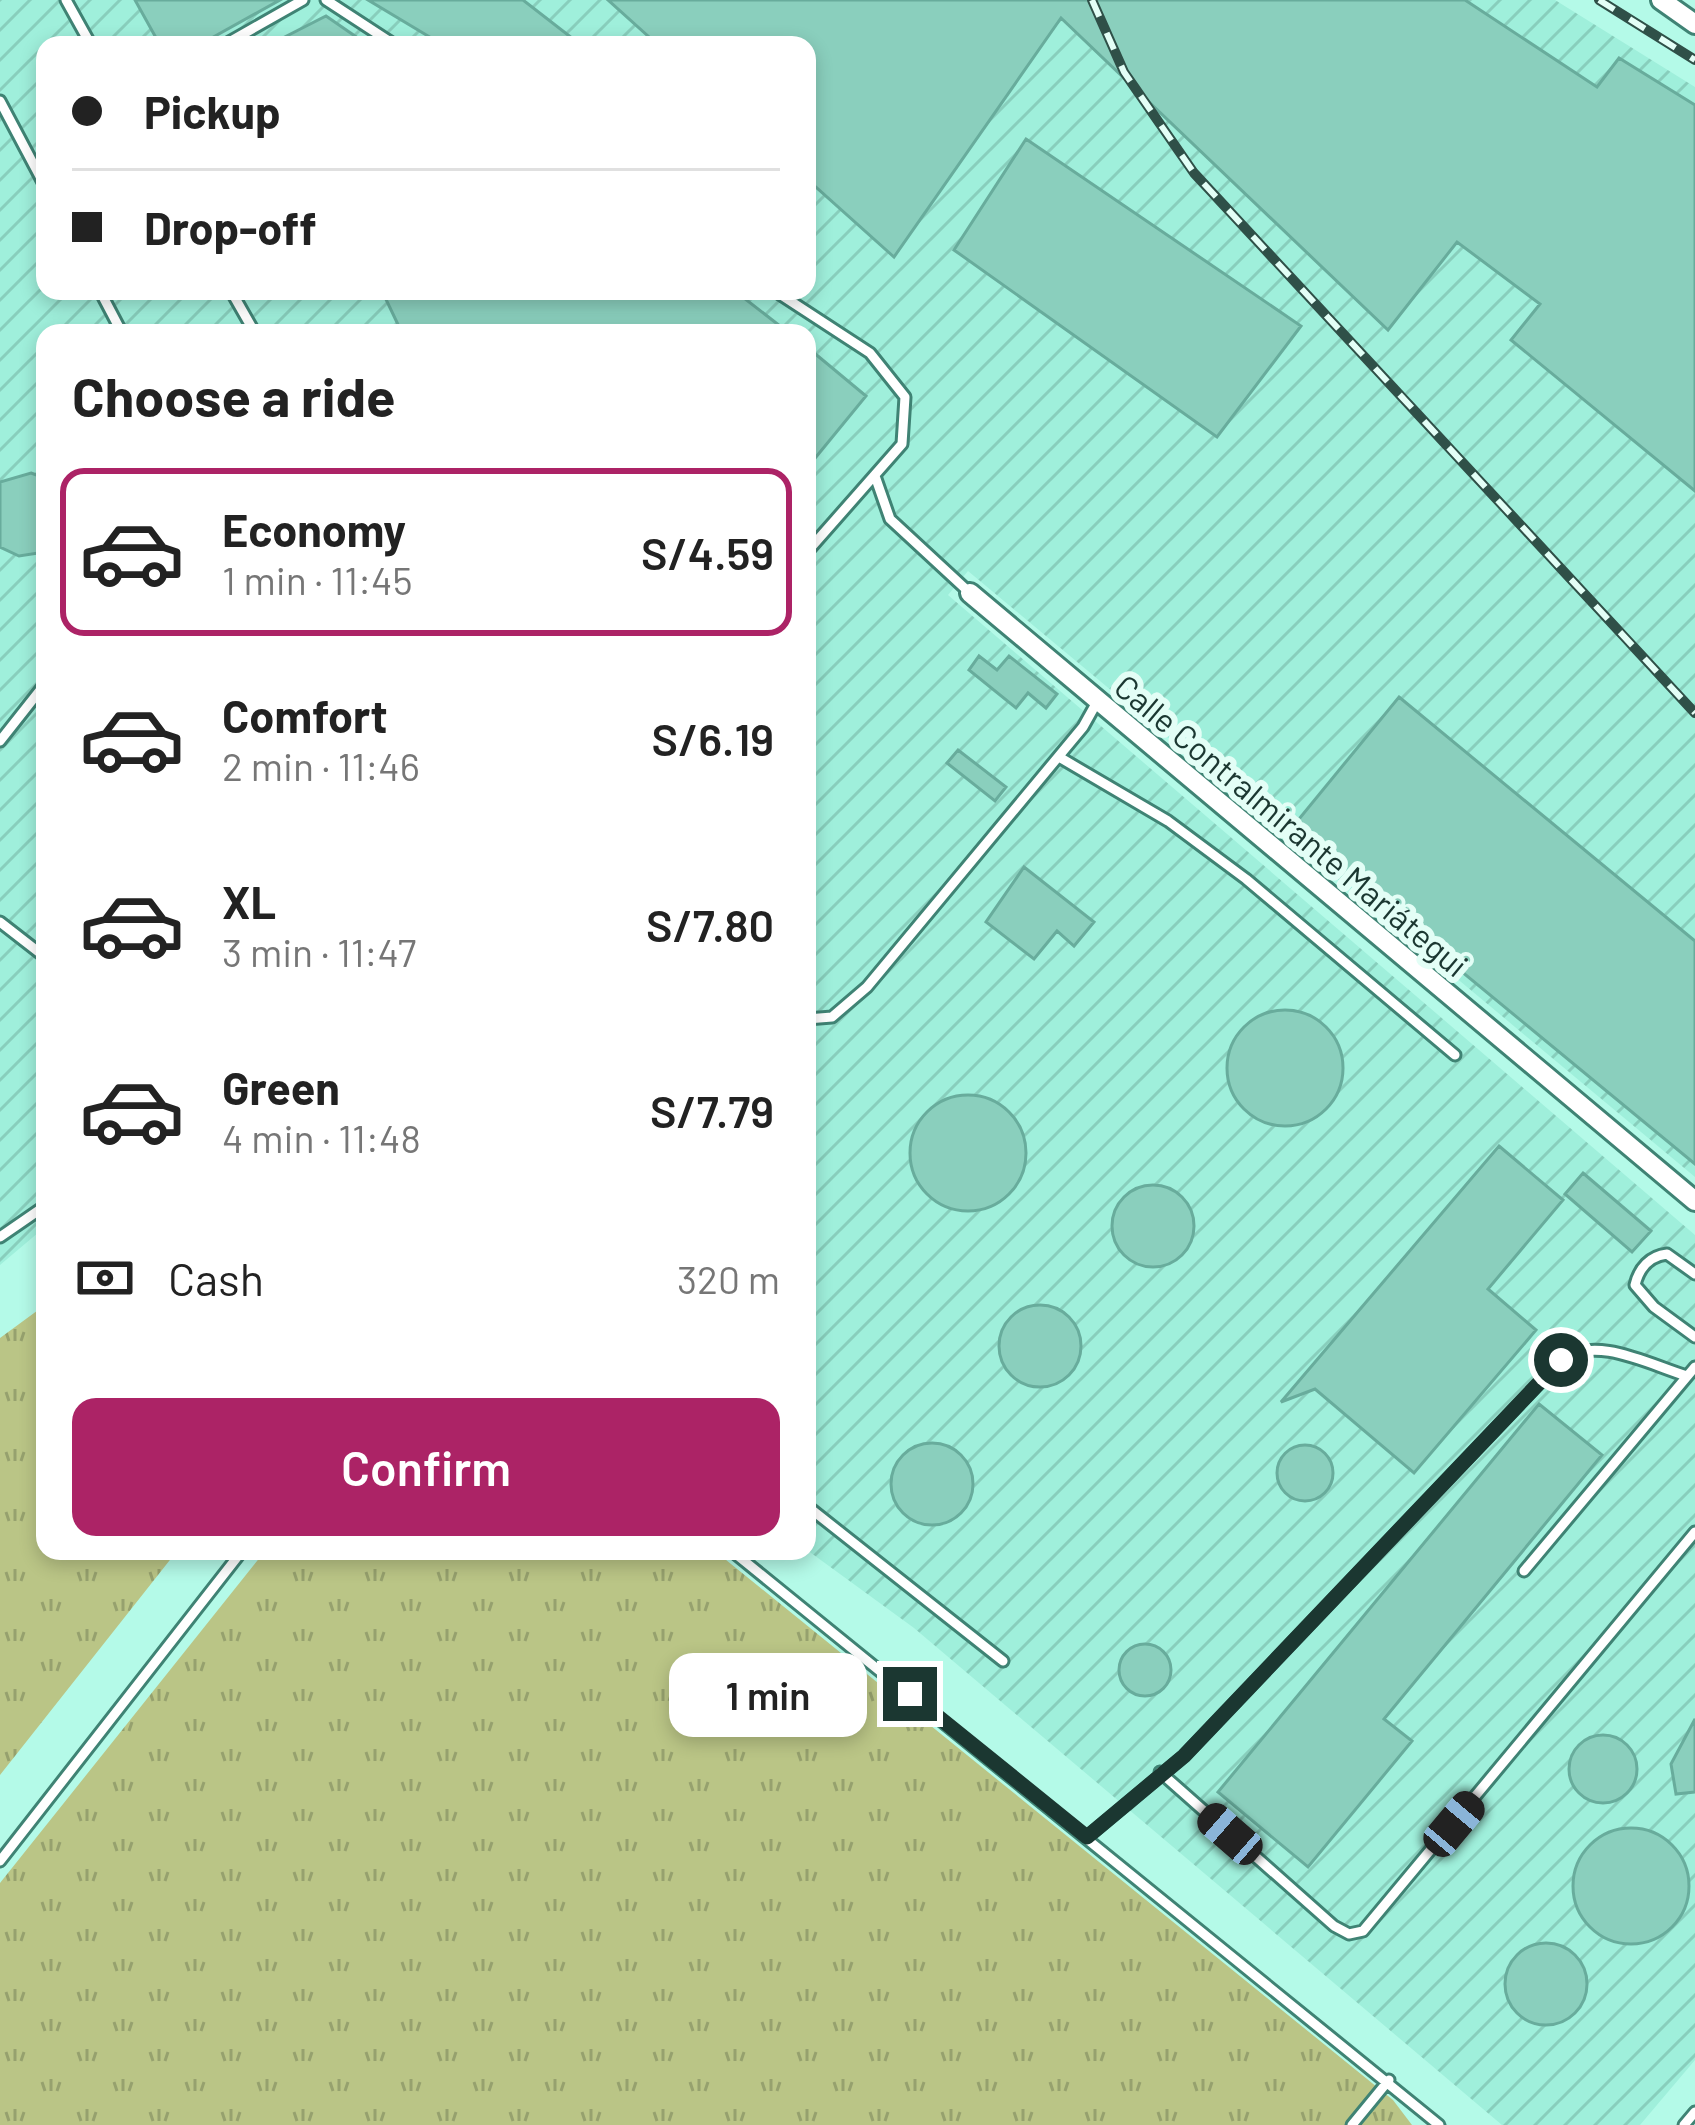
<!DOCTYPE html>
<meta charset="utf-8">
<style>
:root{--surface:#fff;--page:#f6f6f6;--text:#222;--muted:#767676;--line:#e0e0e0;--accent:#ac2366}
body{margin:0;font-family:Barlow,sans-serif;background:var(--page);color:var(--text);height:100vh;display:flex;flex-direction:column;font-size:45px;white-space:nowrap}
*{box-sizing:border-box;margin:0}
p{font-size:39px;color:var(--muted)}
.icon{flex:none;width:66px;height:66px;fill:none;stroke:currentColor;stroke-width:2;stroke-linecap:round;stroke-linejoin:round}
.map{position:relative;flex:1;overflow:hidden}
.panel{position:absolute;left:36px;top:324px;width:780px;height:1236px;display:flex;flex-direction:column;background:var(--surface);border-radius:24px;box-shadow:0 6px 18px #0003}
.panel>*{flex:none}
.guide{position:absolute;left:36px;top:36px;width:780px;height:264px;border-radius:24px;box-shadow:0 6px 18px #0003;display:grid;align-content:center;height:264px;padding:0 36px;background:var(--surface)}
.end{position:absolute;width:54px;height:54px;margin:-27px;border:15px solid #1b3731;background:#fff;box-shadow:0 0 0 6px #fff}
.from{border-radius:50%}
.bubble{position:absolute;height:84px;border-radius:24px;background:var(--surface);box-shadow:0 6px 18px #0003;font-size:39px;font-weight:600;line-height:84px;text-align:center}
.car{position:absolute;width:36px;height:72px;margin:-36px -18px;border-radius:15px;box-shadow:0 0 9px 3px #0007;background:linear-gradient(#222 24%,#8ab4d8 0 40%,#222 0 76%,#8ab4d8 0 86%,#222 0)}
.guide b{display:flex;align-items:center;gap:42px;height:114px;font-size:45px}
.guide b+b{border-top:3px solid var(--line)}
.guide i{width:30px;height:30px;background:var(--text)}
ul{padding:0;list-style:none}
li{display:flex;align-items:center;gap:36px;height:168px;margin:0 24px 18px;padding:0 12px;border:6px solid transparent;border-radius:24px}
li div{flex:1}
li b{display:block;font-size:45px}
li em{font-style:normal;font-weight:600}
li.current{border-color:var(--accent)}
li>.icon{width:108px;height:108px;stroke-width:1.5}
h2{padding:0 36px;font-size:54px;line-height:144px}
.pay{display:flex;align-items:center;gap:30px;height:132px;padding:0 36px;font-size:45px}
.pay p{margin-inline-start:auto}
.cta{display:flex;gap:24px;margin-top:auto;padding:24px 36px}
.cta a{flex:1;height:138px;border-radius:24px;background:var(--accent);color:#fff;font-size:48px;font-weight:600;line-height:138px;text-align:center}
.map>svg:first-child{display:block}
.industrial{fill:url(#industrial-furrows);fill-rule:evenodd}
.grass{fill:url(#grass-tufts)}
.building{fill:#8acfbd;stroke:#68ac9c;stroke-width:3}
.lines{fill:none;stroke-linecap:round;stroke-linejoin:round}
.lane-casing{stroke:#3f8374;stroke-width:15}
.street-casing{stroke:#3f8374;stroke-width:24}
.lane{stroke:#fff;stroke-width:9}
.street{stroke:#fff;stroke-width:18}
.rail-casing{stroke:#2f5048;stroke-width:10}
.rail{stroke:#e3fef6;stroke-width:6;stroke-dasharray:18;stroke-linecap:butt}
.route{stroke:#1b3731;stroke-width:15}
.labels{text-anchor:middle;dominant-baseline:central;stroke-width:12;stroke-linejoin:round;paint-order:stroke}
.street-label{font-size:33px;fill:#1b3731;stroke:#e3fef6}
</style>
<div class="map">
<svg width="1695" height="2125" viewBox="0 0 1695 2125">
<defs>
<pattern id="industrial-furrows" width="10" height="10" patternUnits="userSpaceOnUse" patternTransform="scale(3)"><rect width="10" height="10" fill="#9fefdb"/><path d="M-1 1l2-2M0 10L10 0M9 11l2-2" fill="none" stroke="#88cebc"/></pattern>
<pattern id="grass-tufts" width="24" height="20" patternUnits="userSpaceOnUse" patternTransform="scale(3)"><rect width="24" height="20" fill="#bac586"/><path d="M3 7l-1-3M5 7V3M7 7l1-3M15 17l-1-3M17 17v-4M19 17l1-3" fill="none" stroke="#96a16e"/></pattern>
</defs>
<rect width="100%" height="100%" fill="#b4fae8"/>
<path class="industrial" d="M 0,0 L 1555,0 L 1695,87 L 1695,1177 L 968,571 L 948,595 L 1695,1235 L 1695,2060 L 1640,2125 L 1502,2125 L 914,1628 L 807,1550 L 807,333 L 45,333 L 45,1227 L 0,1265 ZM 45,45 L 807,45 L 807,291 L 45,291 Z"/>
<path class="grass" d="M 45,1305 L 45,1551 L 177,1551 L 0,1775 L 0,1338 Z
M 265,1551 L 715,1551 L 1393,2100 L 1412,2125 L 0,2125 L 0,1883 Z"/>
<path class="building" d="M 135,0 L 280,0 L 199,45 L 160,45 Z
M 368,0 L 523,0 L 581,45 L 443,45 Z
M 608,0 L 1465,0 L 1597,87 L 1619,58 L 1695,105 L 1695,491 L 1511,340 L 1540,304 L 1457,242 L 1388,330 L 1061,18 L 894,257 L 807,179 L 807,45 L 658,45 Z
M 326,16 L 368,45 L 269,45 Z
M 1026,139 L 1301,326 L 1217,437 L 954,250 Z
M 382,291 L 735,291 L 789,333 L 402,333 Z
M 807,347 L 866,396 L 807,468 Z
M 31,473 L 45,478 L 45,552 L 19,556 L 0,547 L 0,482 Z
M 979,656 L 997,670 L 1009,656 L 1057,694 L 1046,708 L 1028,693 L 1016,708 L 969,670 Z
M 1399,697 L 1695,941 L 1695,1164 L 1290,830 Z
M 958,750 L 1006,787 L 995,801 L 947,763 Z
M 1024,867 L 1094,922 L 1074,946 L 1057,931 L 1034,959 L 986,922 Z
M1227 1068a58 58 0 1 1 116 0a58 58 0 1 1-116 0Z
M910 1153a58 58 0 1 1 116 0a58 58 0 1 1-116 0Z
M 1499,1146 L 1563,1200 L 1488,1289 L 1536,1330 L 1414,1473 L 1315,1389 L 1281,1402 Z
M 1583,1173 L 1651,1231 L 1632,1252 L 1565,1194 Z
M1112 1226a41 41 0 1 1 82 0a41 41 0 1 1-82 0Z
M999 1346a41 41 0 1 1 82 0a41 41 0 1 1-82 0Z
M 1539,1404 L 1602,1455 L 1384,1719 L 1412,1741 L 1308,1867 L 1218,1792 Z
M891 1484a41 41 0 1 1 82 0a41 41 0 1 1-82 0Z
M1277 1473a28 28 0 1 1 56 0a28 28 0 1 1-56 0Z
M1119 1670a26 26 0 1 1 52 0a26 26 0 1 1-52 0Z
M 1695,1719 L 1695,1792 L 1676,1794 L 1671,1764 Z
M1569 1769a34 34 0 1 1 68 0a34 34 0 1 1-68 0Z
M1573 1886a58 58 0 1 1 116 0a58 58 0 1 1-116 0Z
M1505 1984a41 41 0 1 1 82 0a41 41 0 1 1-82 0Z"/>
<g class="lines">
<defs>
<path id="lane" d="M 66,0 L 91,45
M 326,0 L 395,45
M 224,45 L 303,0
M 0,101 L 45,186
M 100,291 L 122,333
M 231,291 L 255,333
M 775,291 L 870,353 L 905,397 L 902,444 L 807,552
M 875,476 L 890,519 L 970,593
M 0,741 L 45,684
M 1059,757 L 1168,821 L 1246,879 L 1455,1055
M 0,922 L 45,957
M 807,1019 L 832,1017 L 867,987 L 1083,727 L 1097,702
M 0,1237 L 45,1206
M 1695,1274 L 1667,1254 C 1650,1256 1639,1268 1635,1285 L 1654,1307 L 1695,1337
M 807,1506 L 1003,1661
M 732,1551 L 1439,2125
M 1524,1571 L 1695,1367
M 1160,1772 L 1334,1926 L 1349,1934 L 1363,1931 L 1695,1532
M 1087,1837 L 1184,1756 L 1561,1360 C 1596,1335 1648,1364 1687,1376
M 0,1861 L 242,1551
M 1352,2125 L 1389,2080
M 1684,2125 L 1695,2112"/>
<path id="street" d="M 1661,0 L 1695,24
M 970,593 L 1695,1201"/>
</defs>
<use href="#lane" class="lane-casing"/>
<use href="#street" class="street-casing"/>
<use href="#lane" class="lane"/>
<use href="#street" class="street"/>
<defs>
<path id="rail" d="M 1092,0 L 1124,72 L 1194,173 L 1695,713
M 1599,0 L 1695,60"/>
</defs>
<use href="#rail" class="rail-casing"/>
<use href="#rail" class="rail"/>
</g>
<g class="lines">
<path class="route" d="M 910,1694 L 1087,1837 L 1184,1756 L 1561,1360"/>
</g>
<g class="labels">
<g class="street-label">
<text transform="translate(1292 825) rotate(40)">Calle Contralmirante Mariátegui</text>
</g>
</g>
</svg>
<i class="end from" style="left:1561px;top:1360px"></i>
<i class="end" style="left:910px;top:1694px"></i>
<div class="bubble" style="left:669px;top:1653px;width:198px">1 min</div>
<i class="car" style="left:1454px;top:1824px;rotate:40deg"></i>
<i class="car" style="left:1230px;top:1834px;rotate:311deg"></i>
<div class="guide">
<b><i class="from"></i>Pickup</b>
<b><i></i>Drop-off</b>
</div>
<section class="panel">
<h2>Choose a ride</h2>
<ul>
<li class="current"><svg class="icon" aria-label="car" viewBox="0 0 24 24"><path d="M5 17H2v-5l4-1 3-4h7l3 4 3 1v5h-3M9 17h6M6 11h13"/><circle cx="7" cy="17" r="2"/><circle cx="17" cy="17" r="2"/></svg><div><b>Economy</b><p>1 min · 11:45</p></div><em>S/4.59</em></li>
<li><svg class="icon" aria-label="car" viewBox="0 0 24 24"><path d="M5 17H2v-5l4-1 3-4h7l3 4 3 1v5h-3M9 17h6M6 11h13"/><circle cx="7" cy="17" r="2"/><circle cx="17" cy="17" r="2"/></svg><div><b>Comfort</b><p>2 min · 11:46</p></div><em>S/6.19</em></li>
<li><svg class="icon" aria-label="car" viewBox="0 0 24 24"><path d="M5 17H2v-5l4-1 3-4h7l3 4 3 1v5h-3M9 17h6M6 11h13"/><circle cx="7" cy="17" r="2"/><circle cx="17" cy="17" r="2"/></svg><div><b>XL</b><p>3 min · 11:47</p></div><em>S/7.80</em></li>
<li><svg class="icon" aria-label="car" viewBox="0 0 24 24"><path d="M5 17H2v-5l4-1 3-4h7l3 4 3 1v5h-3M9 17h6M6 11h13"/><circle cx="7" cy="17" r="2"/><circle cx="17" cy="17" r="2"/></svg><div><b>Green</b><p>4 min · 11:48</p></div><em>S/7.79</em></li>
</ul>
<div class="pay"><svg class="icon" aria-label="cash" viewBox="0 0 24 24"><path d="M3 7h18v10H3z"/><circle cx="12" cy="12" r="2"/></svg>Cash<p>320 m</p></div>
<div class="cta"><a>Confirm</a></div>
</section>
</div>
